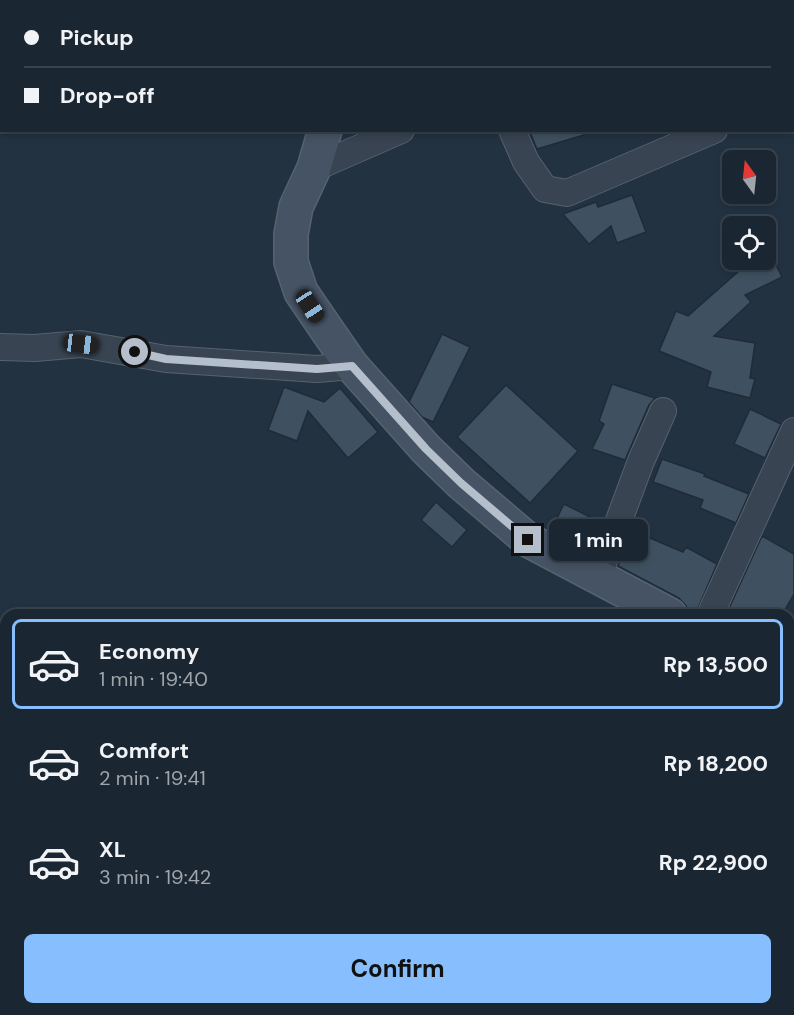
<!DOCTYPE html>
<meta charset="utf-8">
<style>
:root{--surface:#1a2631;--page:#27323d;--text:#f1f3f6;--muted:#9fa5ab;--line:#38434d;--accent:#86befe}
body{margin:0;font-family:"DM Sans",sans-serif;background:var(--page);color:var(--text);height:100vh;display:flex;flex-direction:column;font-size:22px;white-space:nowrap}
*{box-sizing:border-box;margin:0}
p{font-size:20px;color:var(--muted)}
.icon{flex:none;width:33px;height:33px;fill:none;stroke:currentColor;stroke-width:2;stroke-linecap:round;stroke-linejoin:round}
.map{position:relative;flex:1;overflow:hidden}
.details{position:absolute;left:0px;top:609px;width:795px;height:406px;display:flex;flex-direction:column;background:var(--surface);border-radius:18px 18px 0 0;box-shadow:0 3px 9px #0003,0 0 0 2px var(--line)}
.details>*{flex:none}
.banner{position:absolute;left:0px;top:0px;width:795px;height:132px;box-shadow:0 3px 9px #0003,0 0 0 2px var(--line);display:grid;align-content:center;height:132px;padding:0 24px;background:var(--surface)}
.needle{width:39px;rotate:345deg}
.buttons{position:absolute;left:722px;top:150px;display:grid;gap:12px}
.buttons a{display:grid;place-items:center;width:54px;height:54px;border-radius:9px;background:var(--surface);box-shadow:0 3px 9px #0003,0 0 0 2px var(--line);font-size:30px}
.end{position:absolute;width:27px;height:27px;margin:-14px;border:8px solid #b4bfcb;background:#111;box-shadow:0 0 0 3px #111}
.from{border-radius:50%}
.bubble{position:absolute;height:42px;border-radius:9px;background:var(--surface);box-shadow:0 3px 9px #0003,0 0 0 2px var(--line);font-size:20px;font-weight:700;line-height:42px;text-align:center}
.car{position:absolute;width:18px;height:36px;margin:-18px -9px;border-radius:8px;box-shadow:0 0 4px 2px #0007;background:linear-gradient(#222 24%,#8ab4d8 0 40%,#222 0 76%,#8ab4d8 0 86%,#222 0)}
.banner b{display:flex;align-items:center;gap:21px;height:57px;font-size:22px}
.banner b+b{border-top:2px solid var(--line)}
.banner i{width:15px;height:15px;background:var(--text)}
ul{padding:10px 0 0;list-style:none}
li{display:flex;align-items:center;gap:18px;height:90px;margin:0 12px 9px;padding:0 12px;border:3px solid transparent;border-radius:9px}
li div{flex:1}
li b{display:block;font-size:22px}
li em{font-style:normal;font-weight:700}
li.current{border-color:var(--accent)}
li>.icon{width:54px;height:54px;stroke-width:1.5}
.button{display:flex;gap:12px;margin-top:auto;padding:12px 24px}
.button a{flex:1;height:69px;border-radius:9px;background:var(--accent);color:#111;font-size:24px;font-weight:700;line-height:69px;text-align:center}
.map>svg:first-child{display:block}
.building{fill:#3f5160;stroke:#1f2b38;stroke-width:1.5}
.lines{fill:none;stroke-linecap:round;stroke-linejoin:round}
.street-casing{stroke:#56626e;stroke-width:28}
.secondary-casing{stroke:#56626e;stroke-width:36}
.street{stroke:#384451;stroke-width:26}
.secondary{stroke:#465364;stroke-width:33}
.route{stroke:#b4bfcb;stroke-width:8}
</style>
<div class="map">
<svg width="794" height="1015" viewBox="0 0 794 1015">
<rect width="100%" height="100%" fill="#233241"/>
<path class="building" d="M 529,130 L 583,130 L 584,135 L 537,149 Z
M 632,195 L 646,232 L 617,243 L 611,226 L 589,244 L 563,214 L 596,202 L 598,207 Z
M 769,251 L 782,277 L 745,295 L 751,302 L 714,336 L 755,343 L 750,378 L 755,379 L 750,398 L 707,387 L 711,372 L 659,351 L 676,311 L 688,316 L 741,269 L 739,266 L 752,260 L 765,260 L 765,253 Z
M 442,334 L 470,347 L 433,422 L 422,417 L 409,402 Z
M 612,384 L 655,398 L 649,405 L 625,460 L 592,449 L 604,424 L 599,421 Z
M 506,385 L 578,451 L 530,503 L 457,437 Z
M 284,387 L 324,402 L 340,388 L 378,432 L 348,458 L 308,411 L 297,441 L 268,430 Z
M 750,409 L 781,424 L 765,458 L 734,444 Z
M 662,459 L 705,474 L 704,476 L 749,494 L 736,523 L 700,508 L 703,500 L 653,482 Z
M 436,502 L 467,530 L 452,547 L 421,520 Z
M 564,504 L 602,523 L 593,548 L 552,528 Z
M 631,530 L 683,552 L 686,547 L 717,564 L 695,615 L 689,615 L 686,606 L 679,598 L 618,566 Z
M 762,536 L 794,554 L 794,594 L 782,615 L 726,615 Z"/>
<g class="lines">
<defs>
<path id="street" d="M 787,0 L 788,2
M 718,2 L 721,0
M 794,22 L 794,24
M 512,130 L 526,162 L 545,189 L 567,193 L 714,130
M 314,168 L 401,130
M 0,347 L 35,348 L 81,344 L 166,359 L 317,369 L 352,366
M 598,577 L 641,461 L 663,411
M 710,615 L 794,431
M 789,669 L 794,650"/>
<path id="secondary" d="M 340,0 L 340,2
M 325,130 L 314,168 L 296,207 L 291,234 L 291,262 L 301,292 L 329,333 L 352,366 L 426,449 L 461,483 L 528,540 L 670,615
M 789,742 L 794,749"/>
</defs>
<use href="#street" class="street-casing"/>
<use href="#secondary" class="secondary-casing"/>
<use href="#street" class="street"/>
<use href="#secondary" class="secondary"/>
</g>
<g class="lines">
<path class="route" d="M 135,352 L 166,359 L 317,369 L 352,366 L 426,449 L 461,483 L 528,540"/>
</g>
</svg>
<div class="buttons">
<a><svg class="needle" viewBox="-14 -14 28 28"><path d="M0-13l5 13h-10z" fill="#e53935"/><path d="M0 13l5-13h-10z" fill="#9fa5ab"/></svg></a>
<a><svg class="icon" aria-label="locate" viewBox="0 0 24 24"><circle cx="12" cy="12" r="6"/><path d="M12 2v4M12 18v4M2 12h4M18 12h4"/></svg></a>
</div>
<i class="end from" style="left:135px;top:352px"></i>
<i class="end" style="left:528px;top:540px"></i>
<div class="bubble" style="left:549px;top:519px;width:99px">1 min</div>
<i class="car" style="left:310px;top:306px;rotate:147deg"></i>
<i class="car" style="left:81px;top:344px;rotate:97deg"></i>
<div class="banner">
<b><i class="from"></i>Pickup</b>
<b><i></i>Drop-off</b>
</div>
<section class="details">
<ul>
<li class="current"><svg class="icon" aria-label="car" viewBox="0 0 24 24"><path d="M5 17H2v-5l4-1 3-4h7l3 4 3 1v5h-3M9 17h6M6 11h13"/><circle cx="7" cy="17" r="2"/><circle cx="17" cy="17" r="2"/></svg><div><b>Economy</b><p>1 min · 19:40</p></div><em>Rp 13,500</em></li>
<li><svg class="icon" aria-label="car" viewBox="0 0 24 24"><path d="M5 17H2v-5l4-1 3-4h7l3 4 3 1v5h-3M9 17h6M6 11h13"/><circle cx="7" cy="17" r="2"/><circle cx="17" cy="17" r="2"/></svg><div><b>Comfort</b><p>2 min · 19:41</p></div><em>Rp 18,200</em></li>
<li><svg class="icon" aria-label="car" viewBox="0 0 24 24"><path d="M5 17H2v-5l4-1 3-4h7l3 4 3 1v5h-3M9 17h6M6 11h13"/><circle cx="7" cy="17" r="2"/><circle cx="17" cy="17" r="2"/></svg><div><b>XL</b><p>3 min · 19:42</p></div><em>Rp 22,900</em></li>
</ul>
<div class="button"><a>Confirm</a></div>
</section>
</div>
